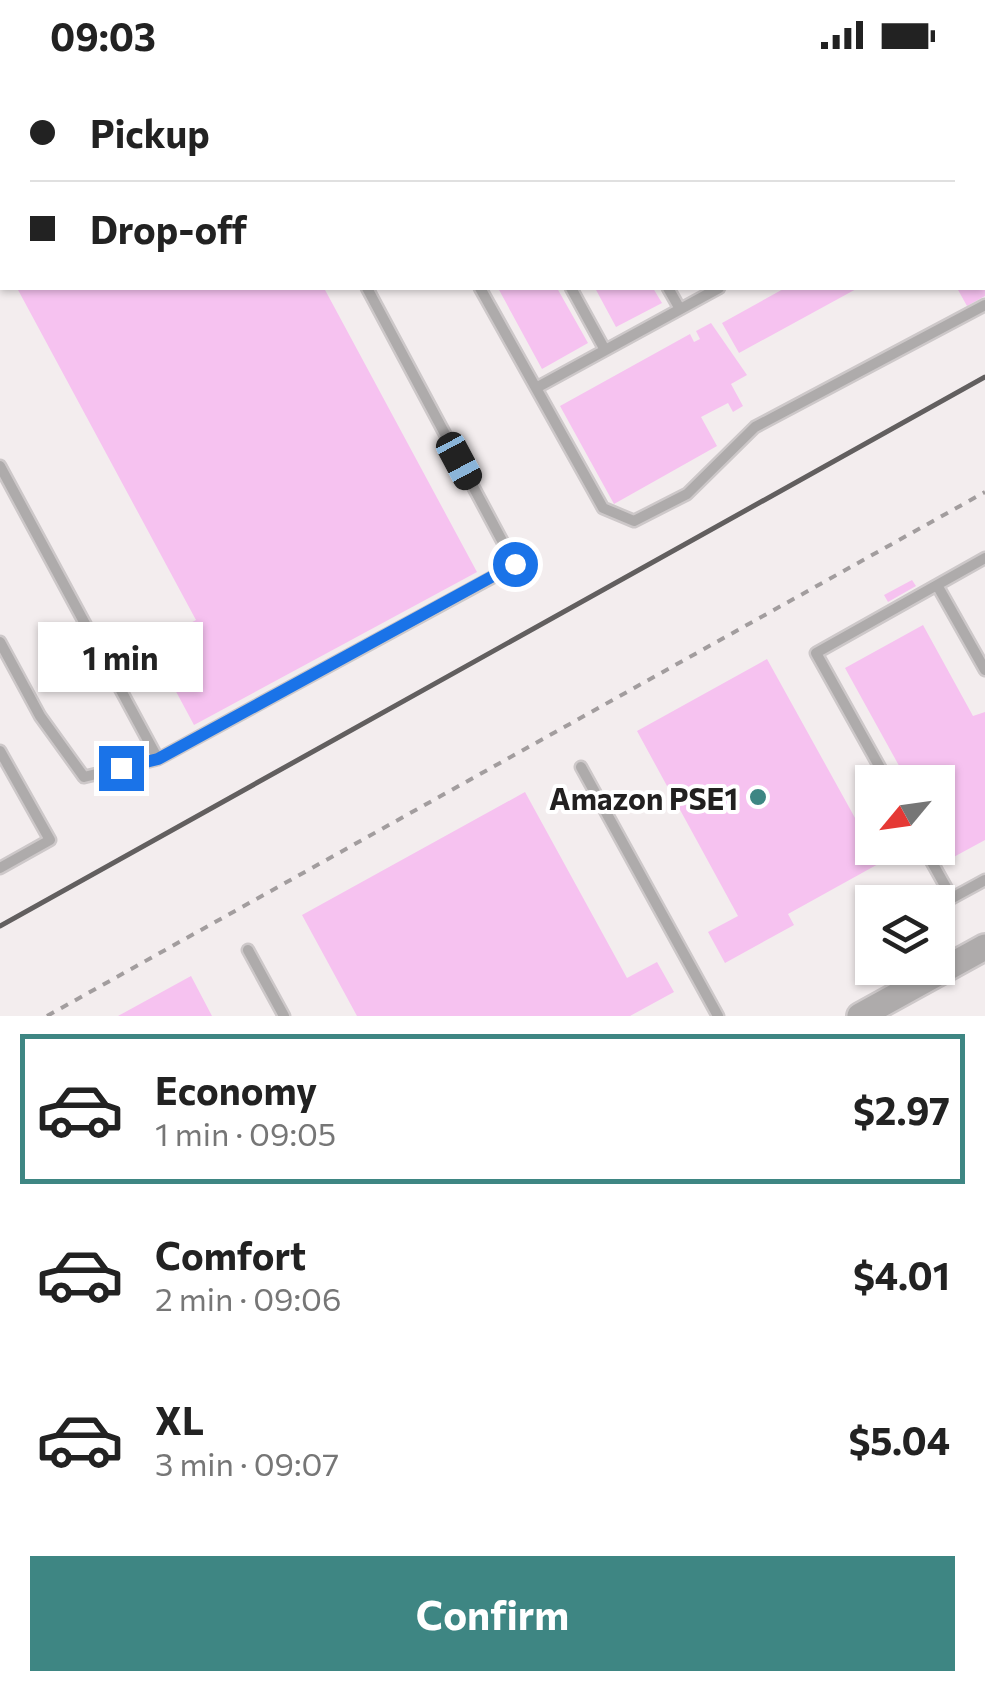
<!DOCTYPE html>
<meta charset="utf-8">
<style>
:root{--surface:#fff;--page:#f2f2f2;--text:#222;--muted:#767676;--line:#e0e0e0;--accent:#3e8683}
body{margin:0;font-family:Commissioner,sans-serif;background:var(--page);color:var(--text);height:100vh;display:flex;flex-direction:column;font-size:38px;white-space:nowrap}
*{box-sizing:border-box;margin:0}
p{font-size:32px;color:var(--muted)}
.icon{flex:none;width:55px;height:55px;fill:none;stroke:currentColor;stroke-width:2;stroke-linecap:round;stroke-linejoin:round}
.map{position:relative;height:946px;overflow:hidden}
.sheet{display:flex;flex-direction:column;background:var(--surface);flex:1}
.sheet>*{flex:none}
.banner{position:absolute;left:0px;top:0px;width:985px;height:220px;box-shadow:0 2px 8px #0004;display:grid;align-content:center;height:220px;padding:0 30px;background:var(--surface)}
.needle{width:65px;rotate:241deg}
.fabs{position:absolute;left:855px;top:695px;display:grid;gap:20px}
.fabs a{display:grid;place-items:center;width:100px;height:100px;border-radius:0px;background:var(--surface);box-shadow:0 2px 8px #0004;font-size:50px}
.end{position:absolute;width:45px;height:45px;margin:-22px;border:12px solid #1a73e8;background:#fff;box-shadow:0 0 0 5px #fff}
.from{border-radius:50%}
.bubble{position:absolute;height:70px;border-radius:0px;background:var(--surface);box-shadow:0 2px 8px #0004;font-size:32px;font-weight:700;line-height:70px;text-align:center}
.car{position:absolute;width:30px;height:60px;margin:-30px -15px;border-radius:12px;box-shadow:0 0 8px 2px #0007;background:linear-gradient(#222 24%,#8ab4d8 0 40%,#222 0 76%,#8ab4d8 0 86%,#222 0)}
.banner b{display:flex;align-items:center;gap:35px;height:95px;font-size:38px}
.banner b+b{border-top:2px solid var(--line)}
.banner i{width:25px;height:25px;background:var(--text)}
ul{padding:18px 0 0;list-style:none}
li{display:flex;align-items:center;gap:30px;height:150px;margin:0 20px 15px;padding:0 10px;border:5px solid transparent;border-radius:0px}
li div{flex:1}
li b{display:block;font-size:38px}
li em{font-style:normal;font-weight:700}
li.current{border-color:var(--accent)}
li>.icon{width:90px;height:90px;stroke-width:1.5}
.action{display:flex;gap:20px;margin-top:auto;padding:20px 30px}
.action a{flex:1;height:115px;border-radius:0px;background:var(--accent);color:#fff;font-size:40px;font-weight:700;line-height:115px;text-align:center}
.status{display:flex;justify-content:space-between;align-items:center;height:70px;padding:0 50px;background:var(--surface);direction:ltr}
.status svg{height:28px;fill:currentColor}
.map>svg:first-child{display:block}
.building{fill:#f6c2f0}
.lines{fill:none;stroke-linecap:round;stroke-linejoin:round}
.service-casing{stroke:#cdc8c9;stroke-width:15}
.minor-casing{stroke:#cdc8c9;stroke-width:25}
.tertiary-casing{stroke:#cdc8c9;stroke-width:30}
.path{stroke:#a29d9e;stroke-width:4;stroke-dasharray:8 8;stroke-linecap:butt}
.service{stroke:#aeabab;stroke-width:10}
.minor{stroke:#aeabab;stroke-width:20}
.tertiary{stroke:#aeabab;stroke-width:25}
.rail{stroke:#625f5f;stroke-width:5}
.route{stroke:#1a73e8;stroke-width:12}
.poi-dot{fill:#3e8683;stroke:#fff;stroke-width:4}
.labels{text-anchor:middle;dominant-baseline:central;stroke-width:8;stroke-linejoin:round;paint-order:stroke}
.poi-label{font-size:30px;font-weight:bold;fill:#222020;stroke:#fff;text-anchor:end}
</style>
<div class="status"><b>09:03</b><svg viewBox="0 0 49 12"><path d="M0 12V9h3v3zM5 12V6h3v6zM10 12V3h3v9zM15 12V0h3v12zM26 1h20v11H26zM47 4h2v5h-2z"/></svg></div>
<div class="map">
<svg width="985" height="946" viewBox="0 0 985 946">
<rect width="100%" height="100%" fill="#f3edee"/>
<path class="building" d="M 17,218 L 324,218 L 477,502 L 194,655 L 151,575 L 196,550 Z
M 498,218 L 557,218 L 588,273 L 542,299 Z
M 595,218 L 653,218 L 662,233 L 616,257 Z
M 785,218 L 858,218 L 739,283 L 722,253 Z
M 957,218 L 985,218 L 985,226 L 967,236 Z
M 711,253 L 747,305 L 731,314 L 743,336 L 733,342 L 728,333 L 701,347 L 717,376 L 614,434 L 560,336 L 690,264 L 694,272 L 700,269 L 696,261 Z
M 912,510 L 916,516 L 888,532 L 884,525 Z
M 923,555 L 973,646 L 985,642 L 985,770 L 950,789 L 938,766 L 938,712 L 908,712 L 845,598 Z
M 767,589 L 880,793 L 788,844 L 794,855 L 725,893 L 708,862 L 738,846 L 637,661 Z
M 525,722 L 627,908 L 657,892 L 674,922 L 630,946 L 357,946 L 302,845 Z
M 191,906 L 212,946 L 118,946 Z"/>
<g class="lines">
<defs>
<path id="service" d="M 251,0 L 252,2
M 835,2 L 839,0
M 982,98 L 985,96
M 480,218 L 603,438 L 634,451 L 687,424 L 755,357 L 985,235
M 571,218 L 605,280
M 668,218 L 680,239
M 536,318 L 719,218
M 0,396 L 158,689 L 515,495 L 367,218
M 937,515 L 985,488
M 0,572 L 40,646 L 84,707 L 158,689
M 0,681 L 50,770 L 0,798
M 581,697 L 718,946
M 888,712 L 816,583 L 937,515 L 985,600
M 924,778 L 952,828 L 985,810
M 248,880 L 284,946"/>
<path id="minor" d="M 959,0 L 961,2
M 982,43 L 985,48"/>
<path id="tertiary" d="M 860,946 L 985,877"/>
</defs>
<use href="#service" class="service-casing"/>
<use href="#minor" class="minor-casing"/>
<use href="#tertiary" class="tertiary-casing"/>
<path class="path" d="M 47,946 L 985,422"/>
<use href="#service" class="service"/>
<use href="#minor" class="minor"/>
<use href="#tertiary" class="tertiary"/>
<path class="rail" d="M 0,856 L 985,307"/>
</g>
<g class="lines">
<path class="route" d="M 121,698 L 158,689 L 515,494"/>
</g>
<circle class="poi-dot" cx="758" cy="727" r="10"/>
<g class="labels">
<g class="poi-label">
<text x="738" y="727">Amazon PSE1</text>
</g>
</g>
</svg>
<div class="fabs">
<a><svg class="needle" viewBox="-14 -14 28 28"><path d="M0-13l5 13h-10z" fill="#e53935"/><path d="M0 13l5-13h-10z" fill="#767676"/></svg></a>
<a><svg class="icon" aria-label="layers" viewBox="0 0 24 24"><path d="M12 4l9 5-9 5-9-5zM3 14l9 5 9-5"/></svg></a>
</div>
<i class="end from" style="left:515px;top:494px"></i>
<i class="end" style="left:121px;top:698px"></i>
<div class="bubble" style="left:38px;top:552px;width:165px">1 min</div>
<i class="car" style="left:459px;top:391px;rotate:152deg"></i>
<div class="banner">
<b><i class="from"></i>Pickup</b>
<b><i></i>Drop-off</b>
</div>
</div>
<section class="sheet">
<ul>
<li class="current"><svg class="icon" aria-label="car" viewBox="0 0 24 24"><path d="M5 17H2v-5l4-1 3-4h7l3 4 3 1v5h-3M9 17h6M6 11h13"/><circle cx="7" cy="17" r="2"/><circle cx="17" cy="17" r="2"/></svg><div><b>Economy</b><p>1 min · 09:05</p></div><em>$2.97</em></li>
<li><svg class="icon" aria-label="car" viewBox="0 0 24 24"><path d="M5 17H2v-5l4-1 3-4h7l3 4 3 1v5h-3M9 17h6M6 11h13"/><circle cx="7" cy="17" r="2"/><circle cx="17" cy="17" r="2"/></svg><div><b>Comfort</b><p>2 min · 09:06</p></div><em>$4.01</em></li>
<li><svg class="icon" aria-label="car" viewBox="0 0 24 24"><path d="M5 17H2v-5l4-1 3-4h7l3 4 3 1v5h-3M9 17h6M6 11h13"/><circle cx="7" cy="17" r="2"/><circle cx="17" cy="17" r="2"/></svg><div><b>XL</b><p>3 min · 09:07</p></div><em>$5.04</em></li>
</ul>
<div class="action"><a>Confirm</a></div>
</section>
